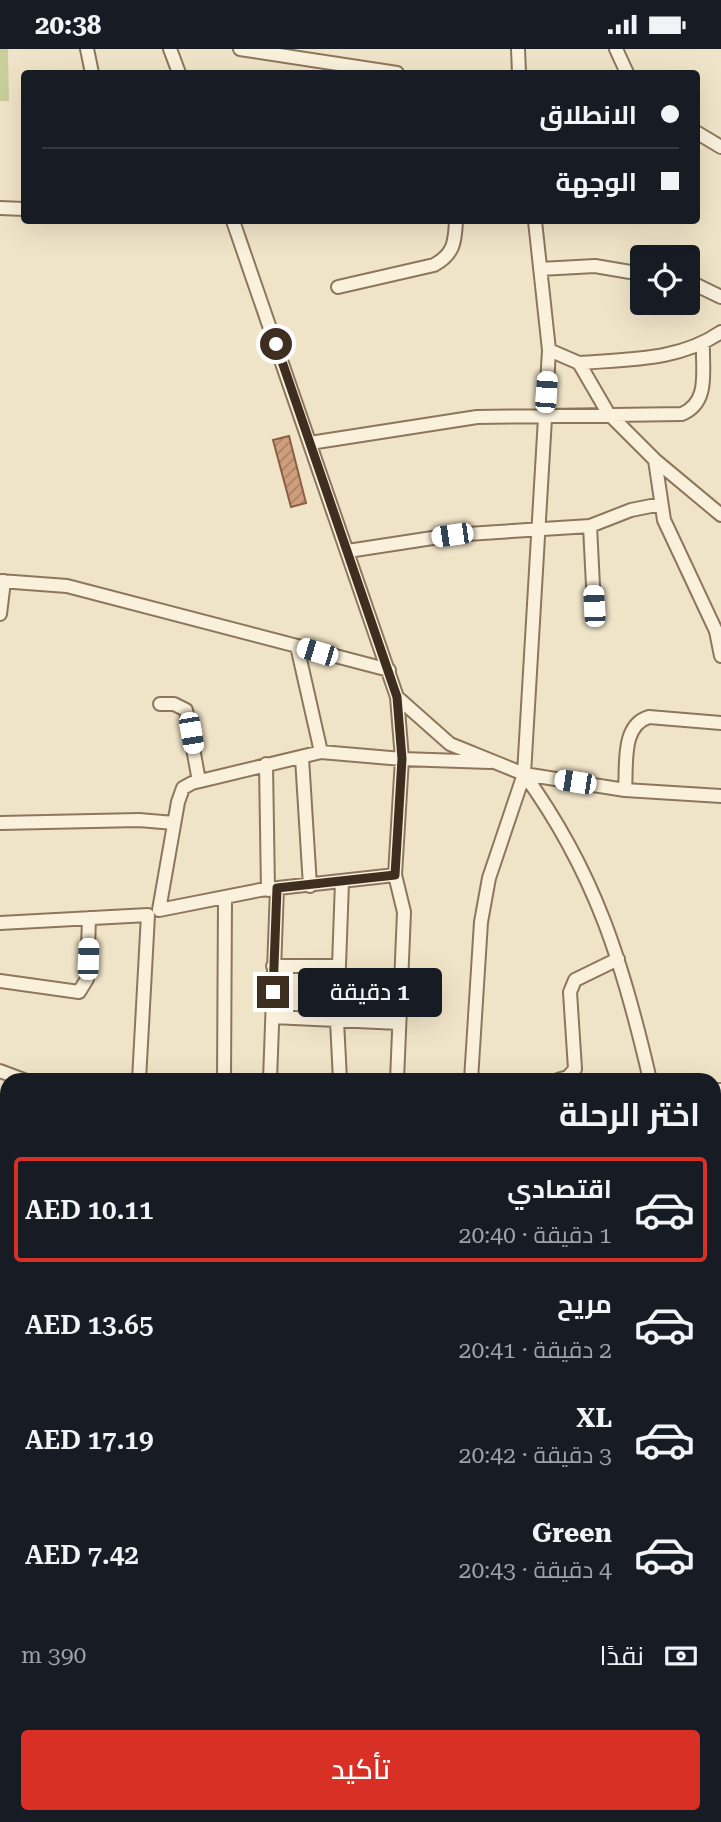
<!DOCTYPE html>
<html lang="ar">
<meta charset="utf-8">
<style>
:root{--surface:#171b24;--page:#242831;--text:#f1f3f6;--muted:#9ea1a6;--line:#363941;--accent:#d93025}
body{margin:0;font-family:"Roboto Serif",Cairo,serif;background:var(--page);color:var(--text);direction:rtl;height:100vh;display:flex;flex-direction:column;font-size:26px;white-space:nowrap}
*{box-sizing:border-box;margin:0}
p{font-size:23px;color:var(--muted)}
.icon{flex:none;width:38px;height:38px;fill:none;stroke:currentColor;stroke-width:2;stroke-linecap:round;stroke-linejoin:round}
.map{position:relative;flex:1;overflow:hidden;direction:ltr}
.sheet{position:absolute;left:0px;top:1024px;width:721px;height:751px;display:flex;flex-direction:column;background:var(--surface);border-radius:21px 21px 0 0;box-shadow:0 7px 28px #0002;direction:rtl}
.sheet>*{flex:none}
.banner{position:absolute;left:21px;top:21px;width:679px;height:154px;border-radius:7px;box-shadow:0 7px 28px #0002;direction:rtl;display:grid;align-content:center;height:154px;padding:0 21px;background:var(--surface)}
.buttons{position:absolute;left:630px;top:196px;display:grid;gap:14px}
.buttons a{display:grid;place-items:center;width:70px;height:70px;border-radius:7px;background:var(--surface);box-shadow:0 7px 28px #0002;font-size:35px}
.end{position:absolute;width:32px;height:32px;margin:-16px;border:9px solid #3d2e20;background:#fff;box-shadow:0 0 0 4px #fff}
.from{border-radius:50%}
.bubble{position:absolute;height:49px;border-radius:7px;background:var(--surface);box-shadow:0 7px 28px #0002;font-size:23px;font-weight:600;line-height:49px;text-align:center;direction:rtl}
.car{position:absolute;width:21px;height:42px;margin:-21px -10px;border-radius:9px;box-shadow:0 0 5px 2px #0007;background:linear-gradient(#fff 24%,#345 0 40%,#fff 0 76%,#345 0 86%,#fff 0)}
.banner b{display:flex;align-items:center;gap:24px;height:66px;font-size:26px}
.banner b+b{border-top:2px solid var(--line)}
.banner i{width:18px;height:18px;background:var(--text)}
ul{padding:0;list-style:none}
li{display:flex;align-items:center;gap:21px;height:105px;margin:0 14px 10px;padding:0 7px;border:4px solid transparent;border-radius:7px}
li div{flex:1}
li b{display:block;font-size:26px}
li em{font-style:normal;font-weight:600}
li.selected{border-color:var(--accent)}
li>.icon{width:63px;height:63px;stroke-width:1.5}
h2{padding:0 21px;font-size:32px;line-height:84px}
.pay{display:flex;align-items:center;gap:18px;height:77px;padding:0 21px;font-size:26px}
.pay p{margin-inline-start:auto}
.button{display:flex;gap:14px;margin-top:auto;padding:14px 21px}
.button a{flex:1;height:80px;border-radius:7px;background:var(--accent);color:#fff;font-size:28px;font-weight:600;line-height:80px;text-align:center}
.status{display:flex;justify-content:space-between;align-items:center;height:49px;padding:0 35px;background:var(--surface);direction:ltr}
.status svg{height:19px;fill:currentColor}
.map>svg:first-child{display:block}
.pitch{fill:#c9cf9b}
.building{fill:url(#building-hatch);stroke:#8d5f41;stroke-width:2}
.lines{fill:none;stroke-linecap:round;stroke-linejoin:round}
.minor-casing{stroke:#8d765c;stroke-width:16}
.minor{stroke:#faf1dc;stroke-width:12}
.route{stroke:#3d2e20;stroke-width:9}
</style>
<div class="status"><b>20:38</b><svg viewBox="0 0 49 12"><path d="M0 12V9h3v3zM5 12V6h3v6zM10 12V3h3v9zM15 12V0h3v12zM26 1h20v11H26zM47 4h2v5h-2z"/></svg></div>
<div class="map">
<svg width="721" height="1773" viewBox="0 0 721 1773">
<defs>
<pattern id="building-hatch" width="6" height="6" patternUnits="userSpaceOnUse" patternTransform="scale(1.75)"><rect width="6" height="6" fill="#cf9f7d"/><path d="M-1 1l2-2M0 6l6-6M5 7l2-2" fill="none" stroke="#a98266"/></pattern>
</defs>
<rect width="100%" height="100%" fill="#f0e4c8"/>
<path class="pitch" d="M 0,0 L 8,0 L 9,52 L 0,52 Z"/>
<path class="building" d="M 289,387 L 306,454 L 291,458 L 273,391 Z"/>
<g class="lines">
<defs>
<path id="minor" d="M 87,0 L 92,24
M 170,0 L 179,24
M 240,0 L 397,24
M 518,0 L 519,24
M 616,0 L 627,24
M 696,83 L 721,98
M 0,159 L 24,160
M 233,172 L 397,648 L 450,695 L 524,725 L 625,741 L 721,747
M 540,220 L 595,217 L 642,225
M 688,232 L 721,248
M 338,238 L 434,216 C 454,205 455,193 456,172
M 549,301 L 579,314 L 608,364 L 655,411 L 721,466
M 579,314 C 629,310 679,312 721,283
M 310,394 L 477,368 L 682,365 C 710,353 702,322 703,295
M 655,411 L 664,471 L 716,582 L 721,607
M 590,477 L 594,557
M 348,502 L 452,486 L 590,477 L 631,461 L 661,455
M 0,532 L 67,537 L 389,621
M 0,565 L 4,532
M 297,597 L 321,703
M 397,648 L 402,710 L 395,826 L 260,841 L 159,861 L 178,753 L 183,739 L 192,734 L 321,703 L 402,710 L 490,713
M 160,655 L 174,655 L 186,661 L 199,732
M 302,709 L 310,837
M 266,715 L 268,841
M 524,725 C 595,823 623,914 650,1031
M 625,741 C 627,716 621,676 649,668 L 721,674
M 0,774 L 139,771 L 174,774
M 395,826 L 404,863 L 397,1031
M 0,874 L 148,866 L 139,1031
M 273,917 L 339,917
M 0,932 L 79,943 L 87,930 L 89,869
M 273,968 L 399,974
M 0,1022 L 24,1031
M 224,1031 L 225,850
M 270,1031 L 277,839
M 340,1031 L 337,972 L 342,833
M 471,1031 L 481,873 L 489,829 L 524,725 L 549,301 L 535,172
M 558,1031 L 568,1028 L 575,1020 L 570,943 L 575,931 L 618,910
M 714,1041 L 721,1041
M 714,1154 L 721,1148
M 714,1191 L 721,1193
M 714,1274 L 721,1276
M 0,1295 L 7,1309
M 0,1472 L 7,1487
M 0,1543 L 7,1539
M 0,1657 L 7,1652
M 714,1667 L 721,1661
M 714,1724 L 721,1731
M 714,1764 L 721,1746
M 313,1768 L 321,1773
M 557,1768 L 561,1773
M 97,1773 L 104,1768
M 381,1773 L 399,1768
M 587,1773 L 589,1768"/>
</defs>
<use href="#minor" class="minor-casing"/>
<use href="#minor" class="minor"/>
</g>
<g class="lines">
<path class="route" d="M 273,943 L 277,839 L 395,826 L 402,710 L 397,648 L 276,295"/>
</g>
</svg>
<div class="buttons">
<a><svg class="icon" aria-label="locate" viewBox="0 0 24 24"><circle cx="12" cy="12" r="6"/><path d="M12 2v4M12 18v4M2 12h4M18 12h4"/></svg></a>
</div>
<i class="end from" style="left:276px;top:295px"></i>
<i class="end" style="left:273px;top:943px"></i>
<div class="bubble" style="left:298px;top:919px;width:144px">1 دقيقة</div>
<i class="car" style="left:546px;top:343px;rotate:4deg"></i>
<i class="car" style="left:452px;top:486px;rotate:262deg"></i>
<i class="car" style="left:594px;top:557px;rotate:357deg"></i>
<i class="car" style="left:317px;top:603px;rotate:287deg"></i>
<i class="car" style="left:191px;top:684px;rotate:170deg"></i>
<i class="car" style="left:575px;top:733px;rotate:279deg"></i>
<i class="car" style="left:88px;top:910px;rotate:2deg"></i>
<div class="banner">
<b><i class="from"></i>الانطلاق</b>
<b><i></i>الوجهة</b>
</div>
<section class="sheet">
<h2>اختر الرحلة</h2>
<ul>
<li class="selected"><svg class="icon" aria-label="car" viewBox="0 0 24 24"><path d="M5 17H2v-5l4-1 3-4h7l3 4 3 1v5h-3M9 17h6M6 11h13"/><circle cx="7" cy="17" r="2"/><circle cx="17" cy="17" r="2"/></svg><div><b>اقتصادي</b><p>1 دقيقة · 20:40</p></div><em>AED 10.11</em></li>
<li><svg class="icon" aria-label="car" viewBox="0 0 24 24"><path d="M5 17H2v-5l4-1 3-4h7l3 4 3 1v5h-3M9 17h6M6 11h13"/><circle cx="7" cy="17" r="2"/><circle cx="17" cy="17" r="2"/></svg><div><b>مريح</b><p>2 دقيقة · 20:41</p></div><em>AED 13.65</em></li>
<li><svg class="icon" aria-label="car" viewBox="0 0 24 24"><path d="M5 17H2v-5l4-1 3-4h7l3 4 3 1v5h-3M9 17h6M6 11h13"/><circle cx="7" cy="17" r="2"/><circle cx="17" cy="17" r="2"/></svg><div><b>XL</b><p>3 دقيقة · 20:42</p></div><em>AED 17.19</em></li>
<li><svg class="icon" aria-label="car" viewBox="0 0 24 24"><path d="M5 17H2v-5l4-1 3-4h7l3 4 3 1v5h-3M9 17h6M6 11h13"/><circle cx="7" cy="17" r="2"/><circle cx="17" cy="17" r="2"/></svg><div><b>Green</b><p>4 دقيقة · 20:43</p></div><em>AED 7.42</em></li>
</ul>
<div class="pay"><svg class="icon" aria-label="cash" viewBox="0 0 24 24"><path d="M3 7h18v10H3z"/><circle cx="12" cy="12" r="2"/></svg>نقدًا<p>390 m</p></div>
<div class="button"><a>تأكيد</a></div>
</section>
</div>
